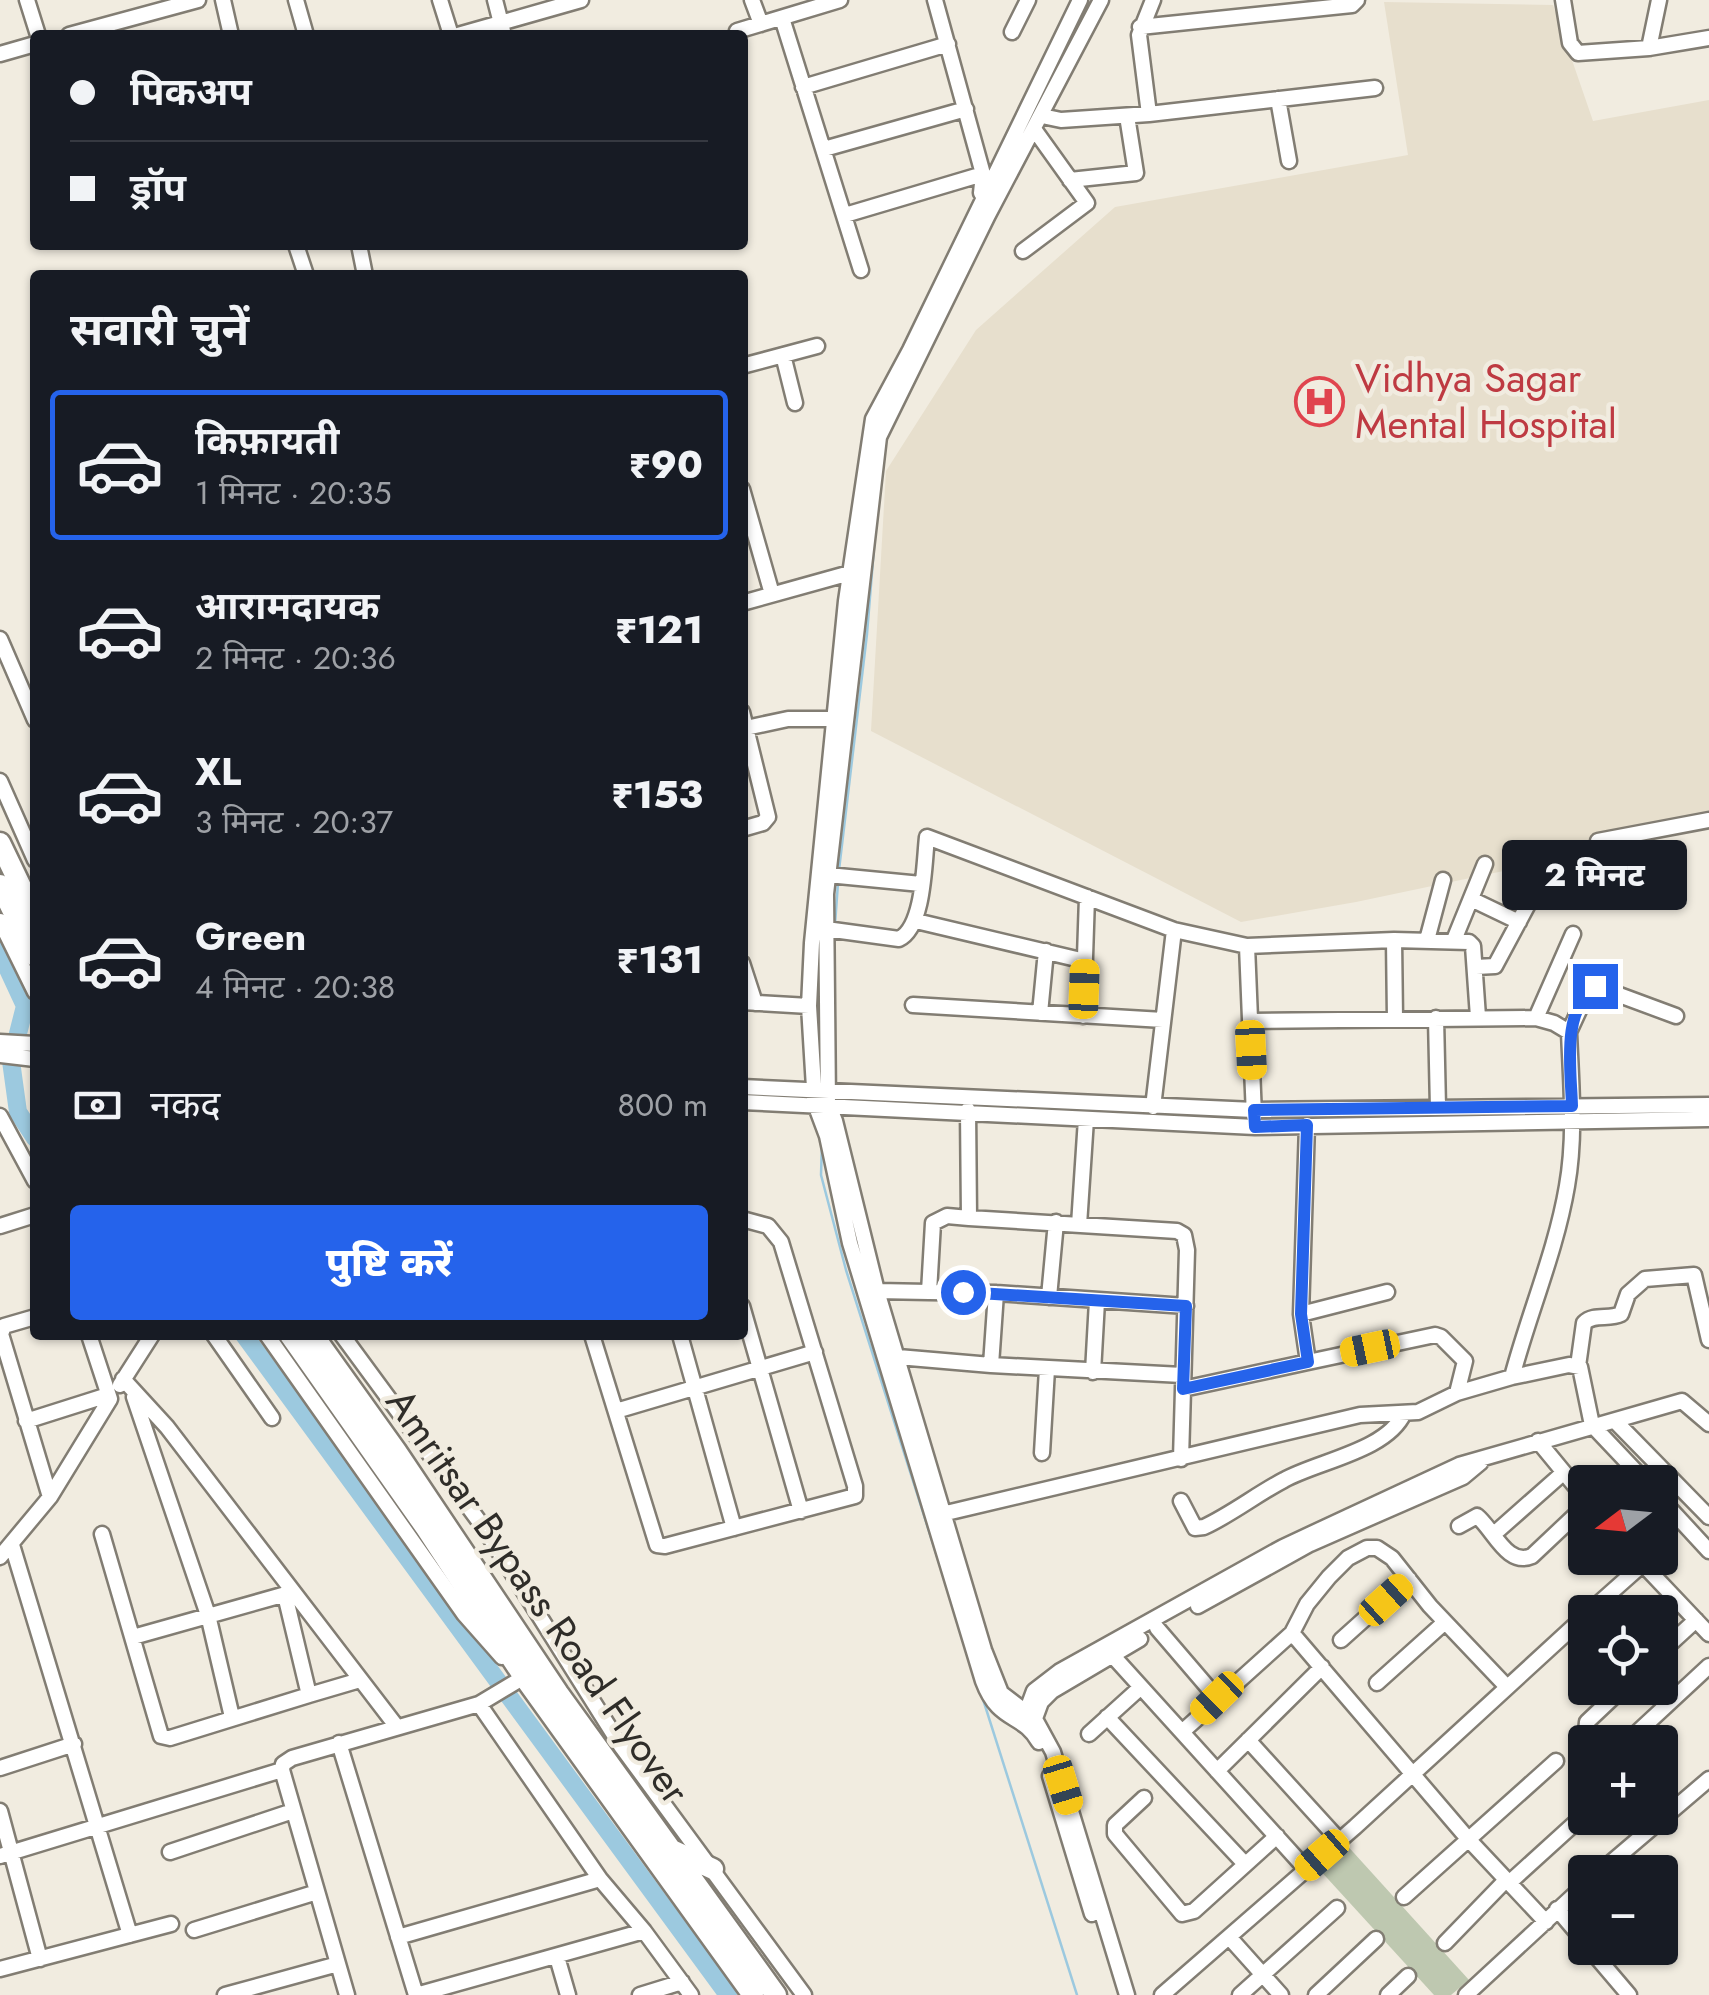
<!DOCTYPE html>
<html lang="hi">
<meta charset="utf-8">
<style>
:root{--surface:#171b24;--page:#20242c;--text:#f1f3f6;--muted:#9ea1a6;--line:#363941;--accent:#2563eb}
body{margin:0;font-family:Jost,"Noto Sans Devanagari",sans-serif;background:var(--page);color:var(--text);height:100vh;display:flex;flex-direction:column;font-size:38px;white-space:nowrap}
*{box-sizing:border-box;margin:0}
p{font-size:32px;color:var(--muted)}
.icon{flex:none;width:55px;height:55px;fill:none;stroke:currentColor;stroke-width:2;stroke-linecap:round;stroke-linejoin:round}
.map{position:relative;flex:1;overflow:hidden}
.details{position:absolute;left:30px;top:270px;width:718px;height:1070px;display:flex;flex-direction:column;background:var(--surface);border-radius:10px;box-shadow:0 2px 8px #0004}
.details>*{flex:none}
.hud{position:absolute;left:30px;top:30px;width:718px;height:220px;border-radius:10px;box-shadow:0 2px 8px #0004;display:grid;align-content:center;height:220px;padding:0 40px;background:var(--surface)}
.needle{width:65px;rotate:254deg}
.tools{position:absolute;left:1568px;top:1465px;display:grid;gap:20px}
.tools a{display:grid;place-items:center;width:110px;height:110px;border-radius:10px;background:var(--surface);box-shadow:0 2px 8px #0004;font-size:50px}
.end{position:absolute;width:45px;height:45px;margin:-22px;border:12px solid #2563eb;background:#fff;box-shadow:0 0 0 5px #fff}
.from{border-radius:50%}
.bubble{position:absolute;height:70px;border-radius:10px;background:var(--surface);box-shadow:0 2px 8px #0004;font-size:32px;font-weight:800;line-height:70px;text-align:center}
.car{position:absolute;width:30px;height:60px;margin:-30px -15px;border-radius:12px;box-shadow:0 0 8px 2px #0007;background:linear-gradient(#f5c518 24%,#345 0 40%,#f5c518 0 76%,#345 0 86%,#f5c518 0)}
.hud b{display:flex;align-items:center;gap:35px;height:95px;font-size:38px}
.hud b+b{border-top:2px solid var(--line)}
.hud i{width:25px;height:25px;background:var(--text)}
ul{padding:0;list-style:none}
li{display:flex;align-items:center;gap:30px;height:150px;margin:0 20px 15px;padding:0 20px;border:5px solid transparent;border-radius:10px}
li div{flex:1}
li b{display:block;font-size:38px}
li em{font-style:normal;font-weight:800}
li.on{border-color:var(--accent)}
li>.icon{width:90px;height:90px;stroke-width:1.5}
h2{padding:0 40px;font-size:45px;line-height:120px}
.pay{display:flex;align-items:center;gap:25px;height:110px;padding:0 40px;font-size:38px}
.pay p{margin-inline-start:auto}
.button{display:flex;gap:20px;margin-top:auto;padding:20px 40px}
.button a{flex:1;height:115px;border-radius:10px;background:var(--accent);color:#fff;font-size:40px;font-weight:800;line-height:115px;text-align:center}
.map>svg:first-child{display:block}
.built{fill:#e7dfcd}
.green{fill:#bec8b0}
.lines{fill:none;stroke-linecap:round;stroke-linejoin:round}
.stream{stroke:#9cc9df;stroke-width:2.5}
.river{stroke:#9cc9df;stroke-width:18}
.minor-casing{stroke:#827d73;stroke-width:19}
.highway-casing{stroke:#827d73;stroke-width:25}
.minor{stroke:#fff;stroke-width:14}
.highway{stroke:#fff;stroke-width:20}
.route{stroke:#2563eb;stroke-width:12}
.labels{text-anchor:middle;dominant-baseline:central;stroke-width:9;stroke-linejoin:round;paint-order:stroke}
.health-label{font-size:40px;fill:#be3a42;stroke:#f1ece0;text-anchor:start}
.street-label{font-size:40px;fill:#2f2d29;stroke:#f1ece0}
</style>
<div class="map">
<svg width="1709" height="1995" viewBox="0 0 1709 1995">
<rect width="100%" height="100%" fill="#f1ece0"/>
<path class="built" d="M 1384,2 L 1553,5 L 1593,121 L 1709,100 L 1709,828 L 1356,902 L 1241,922 L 871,731 L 886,471 L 976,330 L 1115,207 L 1408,155 Z"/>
<path class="green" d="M 1344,1842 L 1469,1980 L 1451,1995 L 1434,1995 L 1317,1867 Z"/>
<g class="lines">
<path class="stream" d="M 950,308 L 997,212
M 839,870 L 867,634 L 877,511
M 835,925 L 838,883
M 822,1143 L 821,1175 L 846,1270 L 948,1591
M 981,1693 L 1077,1995"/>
<path class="river" d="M 0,952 L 25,1006 L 11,1061 L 18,1112 L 35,1138
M 244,1335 L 728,1995"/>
<defs>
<path id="minor" d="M 27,0 L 38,35
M 223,0 L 231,35
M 296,0 L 306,35
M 440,0 L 451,35
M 495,0 L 504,35
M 752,0 L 761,24
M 935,0 L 983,174 L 981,193
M 1101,0 L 988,215 L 879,437 L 826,894 L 828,1104 L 835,1121 L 877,1291 L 984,1650 L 1001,1693 L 1035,1719 L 1053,1752 L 1127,1995
M 1563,0 L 1570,43 L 1578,53 L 1649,48 L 1709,38
M 782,18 L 861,270
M 1140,27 L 1352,5 L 1357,0
M 737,31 L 840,0
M 1012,32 L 1028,0
M 69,35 L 198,0
M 458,35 L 581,0
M 1649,48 L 1659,0
M 0,54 L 35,44
M 803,87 L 948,44
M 1278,99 L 1289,161
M 1149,114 L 1139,35 L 1153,0
M 1042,116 L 1061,120 L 1149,114 L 1375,88
M 824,149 L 966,109
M 1070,180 L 1136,173 L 1127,116
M 845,215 L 983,174
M 296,245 L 306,275
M 359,245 L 365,275
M 1023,251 L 1087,203 L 1034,129
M 783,355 L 795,403
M 742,366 L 817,346
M 742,489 L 772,594
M 742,603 L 850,573
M 0,639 L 35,720
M 742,712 L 768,817 L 763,823 L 742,829
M 746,728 L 788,719 L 833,719
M 0,781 L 35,860
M 1598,841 L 1709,820
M 828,875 L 921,884
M 1471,899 L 1519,922
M 0,921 L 35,992
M 916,921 L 1085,961
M 826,929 L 899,939 C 924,927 924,864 927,837 L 1174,930 L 1247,946 L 1394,940 L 1469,942 L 1473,946 L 1478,1017
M 1394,940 L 1395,1019
M 1427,940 L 1443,880
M 1454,940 L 1485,864
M 1247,946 L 1254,1116
M 742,963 L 755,1003
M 1476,967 L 1495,966 L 1540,882
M 742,1002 L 809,1006
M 913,1005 L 1163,1020
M 1040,1013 L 1046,951
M 1083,1016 L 1087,897
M 1436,1018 L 1438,1108
M 1536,1018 L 1573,934
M 1569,1032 L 1587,993 L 1595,986 L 1676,1016
M 0,1042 L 35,1044
M 0,1055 L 35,1059
M 742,1087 L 1254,1110 L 1709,1105
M 742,1102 L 1255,1127 L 1709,1119
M 1153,1107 L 1174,930
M 968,1110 L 969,1218 L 1177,1231 L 1184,1235 L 1187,1250 L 1181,1459
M 0,1116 L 35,1181
M 1079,1225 L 1086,1119
M 0,1226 L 35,1215
M 877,1291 L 929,1292 L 933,1223 L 947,1216 L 969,1218
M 929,1292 L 996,1293 L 1186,1306
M 1049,1297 L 1056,1222
M 742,1306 L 801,1511
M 1301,1314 L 1387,1292
M 35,1317 L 4,1326 L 1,1334 L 50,1497
M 214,1335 L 272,1418
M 267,1335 L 464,1614 L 502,1657
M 342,1335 L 484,1528 L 621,1746 L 804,1995
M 592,1335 L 657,1545 L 665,1546 L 855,1496 L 855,1486 L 781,1242 L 768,1226 L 742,1219
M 680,1335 L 734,1528
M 898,1357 L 991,1365 L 996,1293
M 1308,1362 L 1435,1335 L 1441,1337 L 1465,1361 L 1457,1393
M 991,1365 L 1182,1375
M 1578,1366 L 1584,1323 C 1594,1313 1609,1320 1621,1314 L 1628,1294 L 1645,1279 L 1694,1275 L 1709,1340
M 1093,1372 L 1097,1301
M 1512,1377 L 1569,1365 L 1580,1367 L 1592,1425 L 1646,1482
M 123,1379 L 167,1427 L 397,1727
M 120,1385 L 152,1335
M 1183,1389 L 1308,1362 L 1301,1314 L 1307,1125
M 134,1397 L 208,1615 L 232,1717
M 616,1411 L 815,1352
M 26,1421 L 108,1395
M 1615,1421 L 1709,1517
M 1538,1441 L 1585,1498
M 1042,1453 L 1047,1369
M 1660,1498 L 1709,1551
M 1181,1501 L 1195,1528 L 1204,1527 C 1232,1514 1257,1494 1284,1480 C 1318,1461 1387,1451 1404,1413
M 942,1514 L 1360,1415 L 1418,1412 L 1457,1393 L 1512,1377 C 1529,1313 1556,1251 1567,1186 C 1576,1135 1571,1083 1569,1032 L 1554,1023 L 1536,1018 L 1250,1021
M 1459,1526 L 1477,1516 C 1494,1530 1507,1567 1532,1556 L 1585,1506
M 102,1534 L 161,1736 L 170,1738 L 309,1695
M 1494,1534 L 1563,1473
M 12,1545 L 130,1935
M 0,1557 L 50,1497 L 110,1399 L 89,1335
M 1637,1558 L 1709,1634
M 285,1595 L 309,1695 L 360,1680
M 1198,1606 L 1310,1544 L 1463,1477 L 1481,1462
M 1589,1612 L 1643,1564
M 1157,1628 L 1217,1698
M 1292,1633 L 1469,1840 L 1546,1922
M 133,1637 L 293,1592
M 1341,1640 L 1409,1579
M 1660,1653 L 1696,1620
M 1113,1656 L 1306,1869
M 1377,1683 L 1445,1622
M 479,1704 L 600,1879 L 644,1931 L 691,1995
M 1107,1717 L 1245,1864
M 1024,1718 L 1034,1691 L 1060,1671 L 1283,1547 L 1459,1465 L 1682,1401 L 1709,1424
M 1034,1721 L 1041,1702 L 1052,1691 L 1140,1639
M 1182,1732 L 1292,1633 L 1307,1604 L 1329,1577 L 1348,1558 L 1367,1548 L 1377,1548 L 1392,1558 L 1430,1606 L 1507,1687
M 1089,1734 L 1141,1687
M 1248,1740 L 1339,1840
M 1039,1742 C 1022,1712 999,1724 983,1681 L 850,1243 L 827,1136 L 815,1104 L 809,1006 L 812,943 L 846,601 L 873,419 L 910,350 L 1080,0
M 1596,1742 L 1586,1732 L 1587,1722 L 1623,1688
M 1627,1742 L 1709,1666
M 339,1743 L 416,1995
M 0,1768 L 74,1744
M 1217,1771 L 1322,1667
M 1050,1776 L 1092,1914
M 1144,1798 L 1115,1825 L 1115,1834 L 1182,1914 L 1194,1911 L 1277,1836
M 0,1811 L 40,1959
M 170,1852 L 293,1811
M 0,1856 L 282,1770
M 1600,1872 L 1709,1779
M 1509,1883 L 1585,1814
M 1404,1897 L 1556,1761
M 1557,1909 L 1585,1942
M 194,1930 L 317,1892
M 398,1937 L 600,1879
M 1229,1937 L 1281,1995
M 1445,1943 L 1506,1880
M 1589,1948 L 1629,1995
M 557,1957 L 568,1995
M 0,1969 L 171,1924
M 225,1995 L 338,1964
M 347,1995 L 282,1770 L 283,1764 L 292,1758 L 479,1704 L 524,1677 L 518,1671
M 416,1995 L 644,1931
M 640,1995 L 682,1982
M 1162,1995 L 1355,1827 L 1585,1616
M 1240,1995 L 1337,1908
M 1316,1995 L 1376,1939
M 1388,1995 L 1408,1976
M 1466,1995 L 1585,1885"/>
<path id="highway" d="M 0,843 L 35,916
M 0,885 L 35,956
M 290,1335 L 426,1528 L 524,1677 L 753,1995
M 313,1335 L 396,1451 L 558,1693 L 776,1995
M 672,1850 L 713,1869"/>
</defs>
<use href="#minor" class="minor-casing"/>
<use href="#highway" class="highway-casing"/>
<use href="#minor" class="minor"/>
<use href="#highway" class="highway"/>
</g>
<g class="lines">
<path class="route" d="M 963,1292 L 1186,1306 L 1183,1389 L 1308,1362 L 1301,1314 L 1307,1125 L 1255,1127 L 1254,1110 L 1572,1106 C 1571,1069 1561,1011 1595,986"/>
</g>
<defs>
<symbol id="hospital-ring" viewBox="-11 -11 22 22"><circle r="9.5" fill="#f1ece0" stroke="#e0444e" stroke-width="1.5"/><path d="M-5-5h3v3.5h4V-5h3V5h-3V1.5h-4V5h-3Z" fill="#e0444e"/></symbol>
</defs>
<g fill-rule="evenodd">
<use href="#hospital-ring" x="1292" y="374" width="55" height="55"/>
</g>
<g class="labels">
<g class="health-label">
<text x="1355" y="378">Vidhya Sagar<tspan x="1355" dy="46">Mental Hospital</tspan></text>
</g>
<g class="street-label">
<text transform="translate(538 1596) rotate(55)">Amritsar Bypass Road Flyover</text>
</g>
</g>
</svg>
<div class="tools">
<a><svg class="needle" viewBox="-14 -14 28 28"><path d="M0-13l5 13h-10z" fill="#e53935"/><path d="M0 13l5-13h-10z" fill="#9ea1a6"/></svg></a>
<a><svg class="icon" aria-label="locate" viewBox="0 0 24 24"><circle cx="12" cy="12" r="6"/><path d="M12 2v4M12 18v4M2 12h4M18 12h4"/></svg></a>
<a>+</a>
<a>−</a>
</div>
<i class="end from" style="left:963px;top:1292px"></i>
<i class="end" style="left:1595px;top:986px"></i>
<div class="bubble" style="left:1502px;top:840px;width:185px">2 मिनट</div>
<i class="car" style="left:1084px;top:989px;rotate:2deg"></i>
<i class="car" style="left:1251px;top:1050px;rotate:177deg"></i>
<i class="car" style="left:1370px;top:1348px;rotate:258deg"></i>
<i class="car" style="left:1386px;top:1600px;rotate:48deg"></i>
<i class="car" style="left:1217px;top:1698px;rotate:226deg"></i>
<i class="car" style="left:1063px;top:1785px;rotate:163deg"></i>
<i class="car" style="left:1322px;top:1855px;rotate:229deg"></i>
<div class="hud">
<b><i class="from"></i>पिकअप</b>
<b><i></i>ड्रॉप</b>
</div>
<section class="details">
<h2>सवारी चुनें</h2>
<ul>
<li class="on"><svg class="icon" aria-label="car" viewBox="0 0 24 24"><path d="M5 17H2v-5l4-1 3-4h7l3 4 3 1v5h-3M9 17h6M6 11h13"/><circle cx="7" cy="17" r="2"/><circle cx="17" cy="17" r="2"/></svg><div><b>किफ़ायती</b><p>1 मिनट · 20:35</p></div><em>₹90</em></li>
<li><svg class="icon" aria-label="car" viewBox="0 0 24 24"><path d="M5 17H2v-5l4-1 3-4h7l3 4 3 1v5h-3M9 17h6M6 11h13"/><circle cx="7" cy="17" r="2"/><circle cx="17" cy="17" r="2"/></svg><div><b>आरामदायक</b><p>2 मिनट · 20:36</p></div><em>₹121</em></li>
<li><svg class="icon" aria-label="car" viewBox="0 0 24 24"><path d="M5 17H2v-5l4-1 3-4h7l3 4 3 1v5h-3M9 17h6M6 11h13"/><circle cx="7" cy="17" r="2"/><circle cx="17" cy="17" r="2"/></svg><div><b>XL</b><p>3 मिनट · 20:37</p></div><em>₹153</em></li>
<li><svg class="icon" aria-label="car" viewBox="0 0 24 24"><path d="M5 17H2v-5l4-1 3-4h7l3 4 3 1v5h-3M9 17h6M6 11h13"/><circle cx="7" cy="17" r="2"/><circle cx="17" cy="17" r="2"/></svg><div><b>Green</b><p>4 मिनट · 20:38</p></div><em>₹131</em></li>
</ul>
<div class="pay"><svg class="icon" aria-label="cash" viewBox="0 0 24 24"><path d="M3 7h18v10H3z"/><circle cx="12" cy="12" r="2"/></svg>नकद<p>800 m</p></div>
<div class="button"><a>पुष्टि करें</a></div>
</section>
</div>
